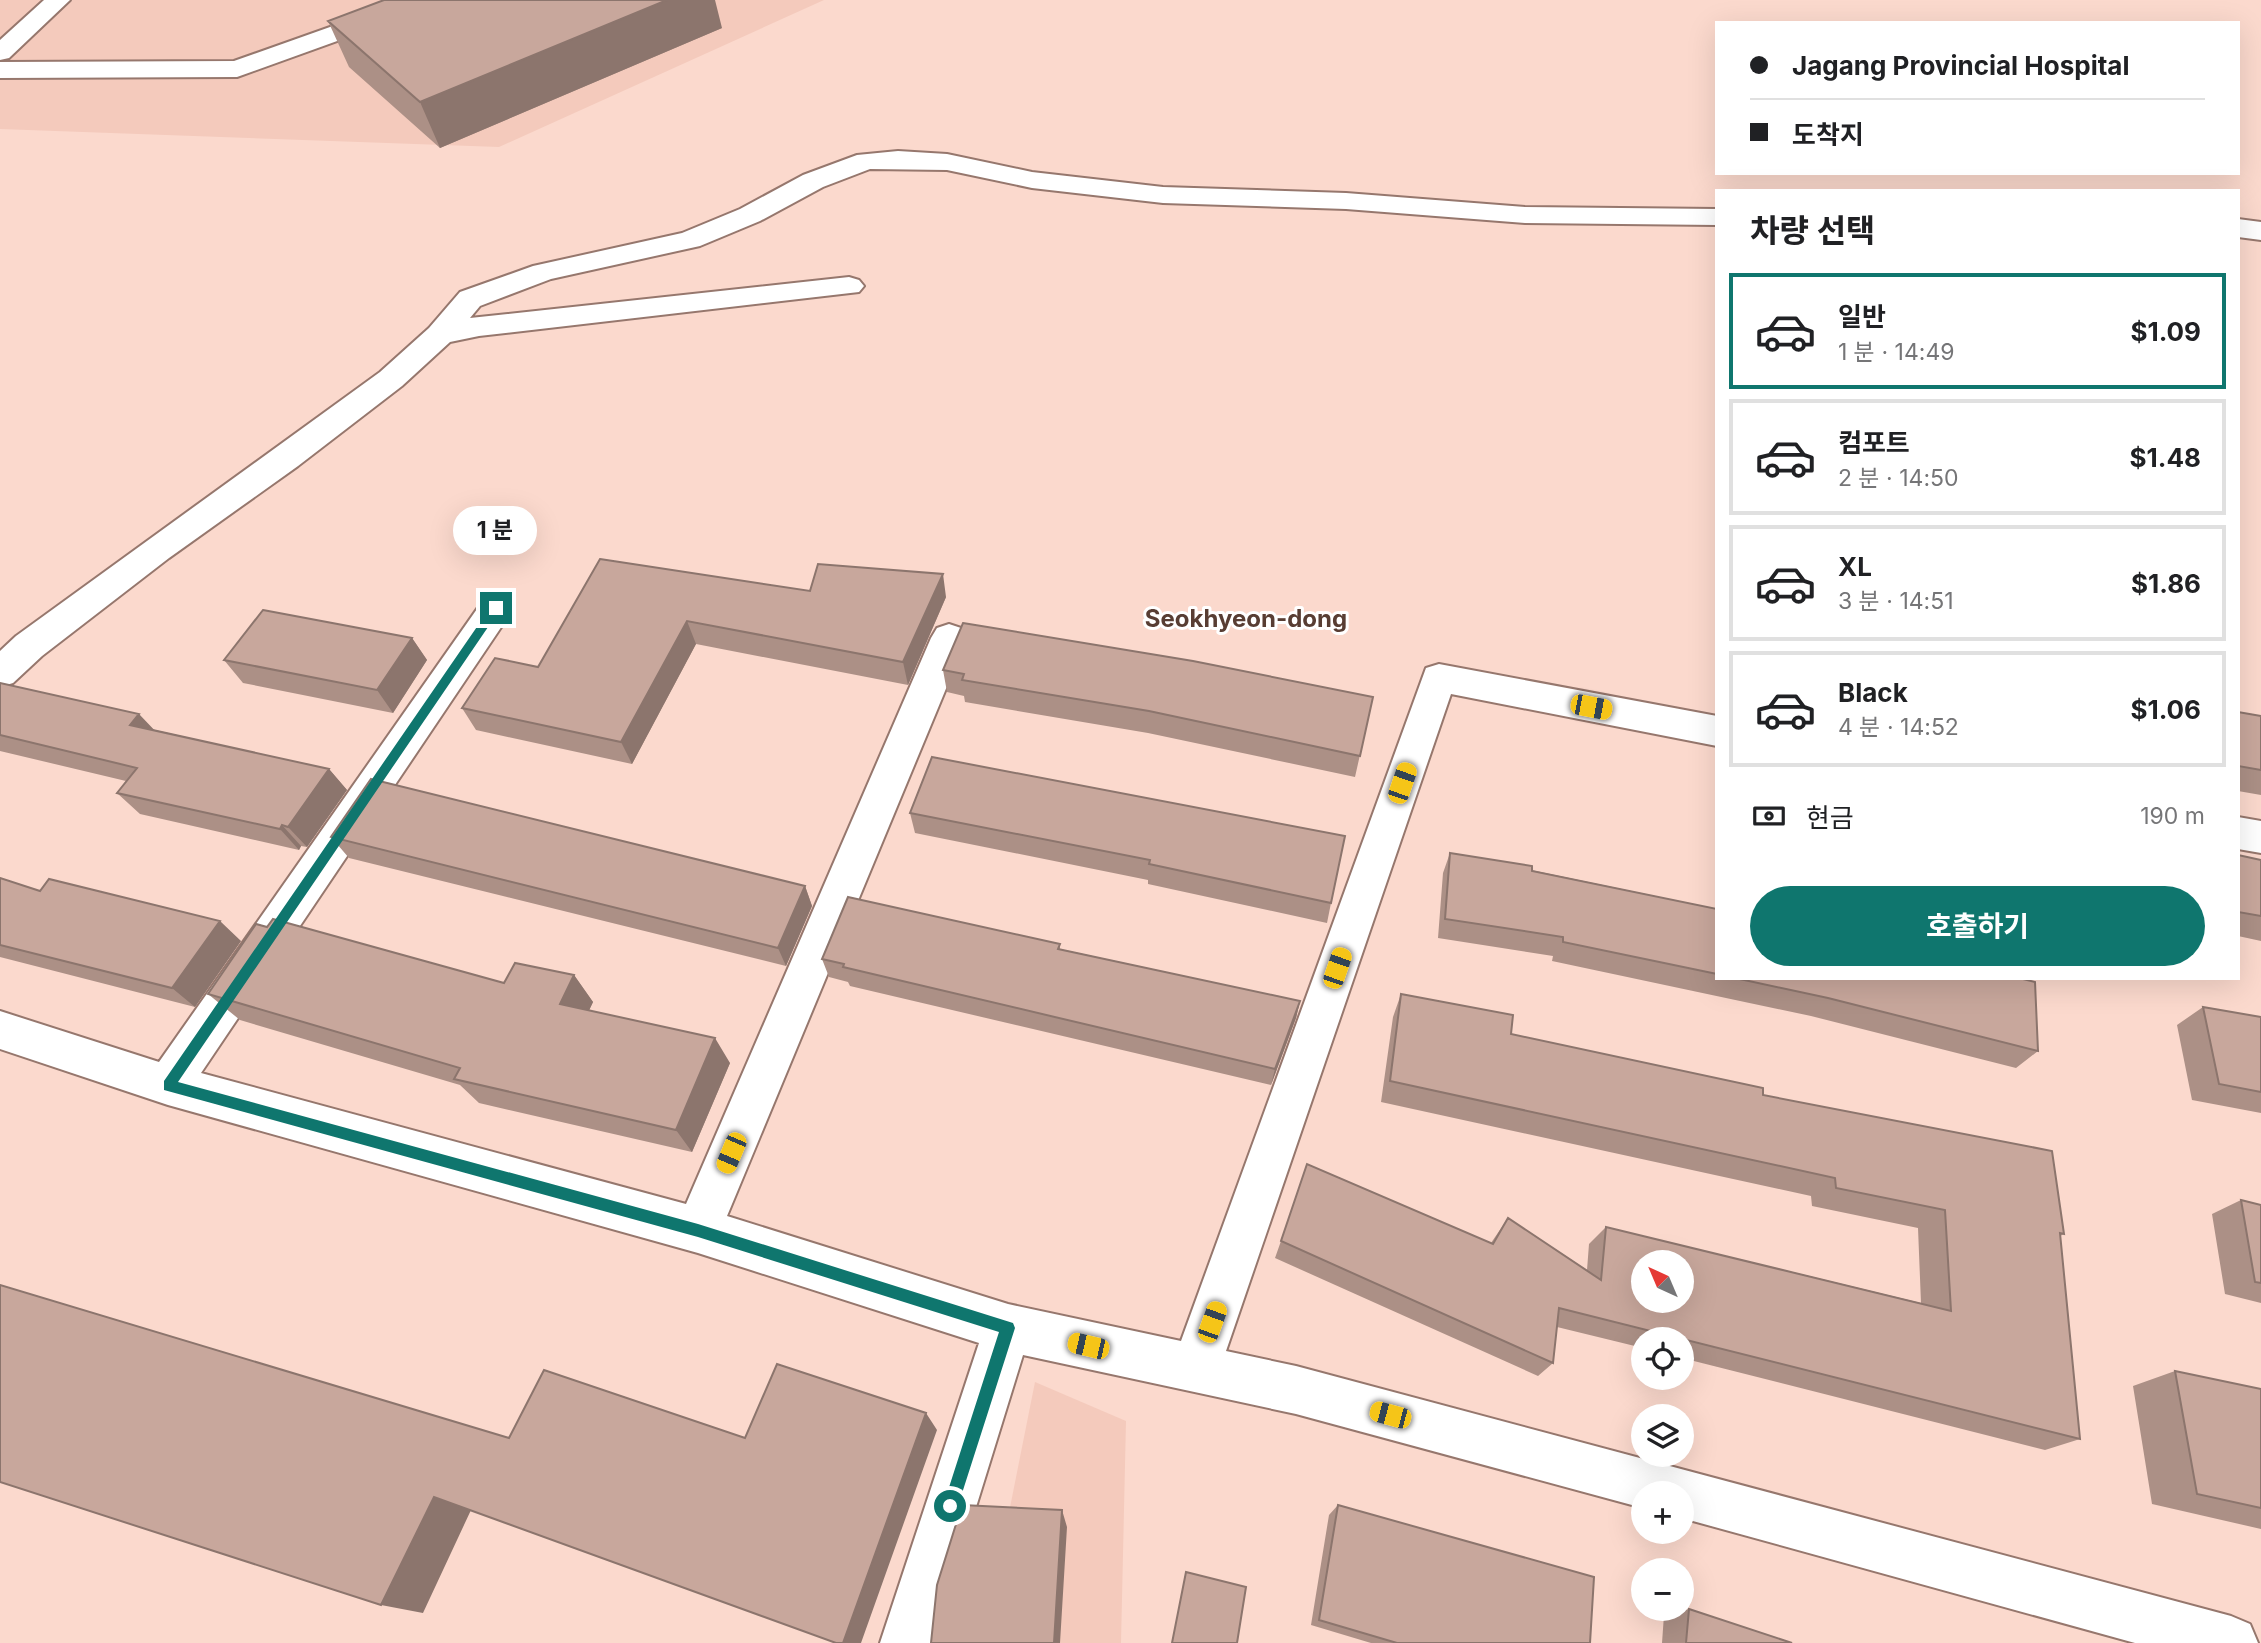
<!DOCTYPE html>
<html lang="ko">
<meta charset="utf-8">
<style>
:root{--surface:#fff;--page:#f6f6f6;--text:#202124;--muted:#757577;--line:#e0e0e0;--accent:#0f766e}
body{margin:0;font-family:Inter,"Noto Sans KR",sans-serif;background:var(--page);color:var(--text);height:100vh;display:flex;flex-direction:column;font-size:26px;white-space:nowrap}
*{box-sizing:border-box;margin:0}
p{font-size:23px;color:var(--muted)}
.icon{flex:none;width:38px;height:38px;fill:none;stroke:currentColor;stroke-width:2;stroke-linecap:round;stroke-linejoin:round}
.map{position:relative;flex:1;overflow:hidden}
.sheet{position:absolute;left:1715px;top:189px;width:525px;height:791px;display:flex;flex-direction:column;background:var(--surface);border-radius:0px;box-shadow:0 7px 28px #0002}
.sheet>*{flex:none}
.banner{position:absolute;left:1715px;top:21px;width:525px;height:154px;border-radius:0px;box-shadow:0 7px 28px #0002;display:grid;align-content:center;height:154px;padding:0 35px;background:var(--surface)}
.needle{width:46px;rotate:316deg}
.controls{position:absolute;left:1631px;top:1250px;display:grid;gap:14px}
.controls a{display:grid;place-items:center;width:63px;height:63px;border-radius:50%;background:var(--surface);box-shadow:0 7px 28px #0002;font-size:35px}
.end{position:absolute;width:32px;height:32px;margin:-16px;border:9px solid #0f766e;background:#fff;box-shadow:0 0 0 4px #fff}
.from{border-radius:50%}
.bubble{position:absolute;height:49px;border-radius:24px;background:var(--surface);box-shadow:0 7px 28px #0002;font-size:23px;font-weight:700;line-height:49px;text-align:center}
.car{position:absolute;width:21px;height:42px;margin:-21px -10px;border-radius:9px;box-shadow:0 0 5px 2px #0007;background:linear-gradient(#f5c518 24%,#345 0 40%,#f5c518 0 76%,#345 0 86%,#f5c518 0)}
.banner b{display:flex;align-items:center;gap:24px;height:66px;font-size:26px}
.banner b+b{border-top:2px solid var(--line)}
.banner i{width:18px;height:18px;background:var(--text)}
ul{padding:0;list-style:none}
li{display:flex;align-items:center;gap:21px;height:116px;margin:0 14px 10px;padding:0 21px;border:4px solid var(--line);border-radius:0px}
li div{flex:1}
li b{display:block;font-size:26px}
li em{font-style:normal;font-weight:700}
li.selected{border-color:var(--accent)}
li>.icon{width:63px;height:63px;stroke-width:1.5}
h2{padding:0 35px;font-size:32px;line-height:84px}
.pay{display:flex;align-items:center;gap:18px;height:77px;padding:0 35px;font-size:26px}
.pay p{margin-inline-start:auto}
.cta{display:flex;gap:14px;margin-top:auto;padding:14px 35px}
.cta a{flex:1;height:80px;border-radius:42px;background:var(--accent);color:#fff;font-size:28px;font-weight:700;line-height:80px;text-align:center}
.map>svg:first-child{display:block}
.built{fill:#f4cabc}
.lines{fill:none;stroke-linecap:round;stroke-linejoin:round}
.minor-casing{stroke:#96776d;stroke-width:4}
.minor{fill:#fff;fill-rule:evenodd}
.wall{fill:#ac9086}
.shaded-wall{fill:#8c756d}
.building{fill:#c8a79c;stroke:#8c756d;stroke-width:2;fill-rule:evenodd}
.route{fill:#0f766e}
.labels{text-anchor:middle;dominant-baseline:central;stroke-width:6;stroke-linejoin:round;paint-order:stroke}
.quarter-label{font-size:24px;font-weight:bold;fill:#583d33;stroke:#fff}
</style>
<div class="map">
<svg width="2261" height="1643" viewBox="0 0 2261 1643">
<rect width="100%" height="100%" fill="#fbd9cd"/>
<path class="built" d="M 0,0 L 824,0 L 499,147 L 0,129 Z
M 1035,1382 L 1126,1421 L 1121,1643 L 983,1643 Z"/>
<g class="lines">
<defs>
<path id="minor" d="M 44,0 L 70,0 L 9,58 L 0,60 L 0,40 Z
M 406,0 L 441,0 L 437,5 L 237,77 L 0,78 L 0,62 L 234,61 Z
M 898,151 L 947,154 L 1032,172 L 1163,187 L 1346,193 L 1525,207 L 1717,209 L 1717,225 L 1525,223 L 1346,209 L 1163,203 L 1032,188 L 947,170 L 870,169 L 823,187 L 760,221 L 700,246 L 551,279 L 480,306 L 470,318 L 849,277 L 859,280 L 864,286 L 859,292 L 479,336 L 450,342 L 402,386 L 298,466 L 169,558 L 42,656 L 13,683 L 0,687 L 0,651 L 16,636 L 380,372 L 429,328 L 460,292 L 533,266 L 682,233 L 740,209 L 803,175 L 857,155 Z
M 2238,219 L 2261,222 L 2261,240 L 2238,237 Z
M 496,595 L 508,599 L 513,608 L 508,617 L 201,1073 L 686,1204 L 931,638 L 937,628 L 949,624 L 961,628 L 967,638 L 727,1216 L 1008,1304 L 1181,1341 L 1426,668 L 1439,664 L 1717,716 L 1717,746 L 1451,694 L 1226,1351 L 1296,1366 L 2231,1616 L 2250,1624 L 2258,1643 L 2135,1643 L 1682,1518 L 1682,1493 L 1643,1493 L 1643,1508 L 1296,1414 L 1023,1355 L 934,1643 L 880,1643 L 979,1343 L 698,1253 L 168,1105 L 0,1049 L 0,1011 L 159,1062 L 484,599 Z
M 2238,817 L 2261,821 L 2261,853 L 2238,849 Z"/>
</defs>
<use href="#minor" class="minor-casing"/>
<use href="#minor" class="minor"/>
</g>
<path class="wall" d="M 328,21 L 722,28 L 440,148 L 349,67 Z
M 600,559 L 810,591 L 946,597 L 908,685 L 696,644 L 632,764 L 476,730 L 462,708 L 538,667 Z
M 412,638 L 427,660 L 393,713 L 243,683 L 224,660 Z
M 943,670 L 1373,697 L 1355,777 L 1148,733 L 965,702 L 964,696 L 947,692 Z
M 0,683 L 155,730 L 329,769 L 347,790 L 307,847 L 301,846 L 299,850 L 140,814 L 117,793 L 126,781 L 0,751 Z
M 2238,712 L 2261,716 L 2261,795 L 2238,791 Z
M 932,757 L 1331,903 L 1327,923 L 1148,884 L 1148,880 L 915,833 L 910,813 Z
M 331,837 L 805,886 L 812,906 L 786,966 L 349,858 Z
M 1450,853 L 1717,909 L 1717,978 L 2019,978 L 2038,1051 L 2016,1068 L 1811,1016 L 1552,961 L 1553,956 L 1438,938 L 1443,873 Z
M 2238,855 L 2261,860 L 2261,941 L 2238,936 Z
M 0,878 L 40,891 L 241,941 L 195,1007 L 0,957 Z
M 1060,944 L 1060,949 L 1300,1001 L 1296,1018 L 1271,1085 L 850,986 L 848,982 L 829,977 L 822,959 Z
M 574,975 L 593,1002 L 589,1010 L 730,1063 L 692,1152 L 479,1103 L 460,1085 L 240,1020 L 208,994 L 504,983 Z
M 1401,994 L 1511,1034 L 1763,1095 L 2064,1234 L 2060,1236 L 2080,1439 L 2045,1450 L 1682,1358 L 1682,1339 L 1643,1339 L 1643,1348 L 1557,1327 L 1553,1363 L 1538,1376 L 1275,1258 L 1281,1241 L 1491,1243 L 1508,1218 L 1587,1270 L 1589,1244 L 1606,1227 L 1921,1303 L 1918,1228 L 1812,1206 L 1811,1196 L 1381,1102 L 1393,1017 Z
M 2203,1007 L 2261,1017 L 2261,1113 L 2192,1100 L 2177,1025 Z
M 2241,1200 L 2261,1205 L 2261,1303 L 2225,1294 L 2212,1214 Z
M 2175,1371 L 2261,1389 L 2261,1529 L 2152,1504 L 2133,1386 Z
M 1338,1505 L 1590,1643 L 1371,1643 L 1311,1625 L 1329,1515 Z
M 1689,1609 L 1792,1643 L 1662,1643 L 1664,1615 Z"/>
<path class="shaded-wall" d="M 667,0 L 715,0 L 722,28 L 440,148 L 420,102 Z
M 943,574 L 946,597 L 908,685 L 903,662 Z
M 687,621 L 696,644 L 632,764 L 621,742 Z
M 412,638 L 427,660 L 393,713 L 377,690 Z
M 139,714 L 160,736 L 130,725 Z
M 329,769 L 347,790 L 307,847 L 288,827 Z
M 282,825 L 301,846 L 299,850 L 280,829 Z
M 805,886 L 812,906 L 786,966 L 778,948 Z
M 220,921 L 241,941 L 195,1007 L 172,988 Z
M 574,975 L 593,1002 L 580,1030 L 560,1004 Z
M 1300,1001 L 1296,1018 L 1271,1085 L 1275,1069 Z
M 715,1038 L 730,1063 L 692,1152 L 676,1130 Z
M 926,1413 L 937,1430 L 861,1643 L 843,1643 Z
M 434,1497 L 471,1510 L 423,1613 L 381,1605 Z
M 1062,1510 L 1067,1527 L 1060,1643 L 1054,1643 Z"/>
<path class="building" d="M 384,0 L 667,0 L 420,102 L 328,21 Z
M 600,559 L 810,591 L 818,564 L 943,574 L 903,662 L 687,621 L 621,742 L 462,708 L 495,658 L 538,667 Z
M 263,610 L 412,638 L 377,690 L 224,660 Z
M 963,623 L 1193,661 L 1373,697 L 1360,756 L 1149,711 L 962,680 L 964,674 L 943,670 Z
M 0,683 L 139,714 L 130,725 L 329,769 L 288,827 L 282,825 L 280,829 L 117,793 L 137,768 L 0,735 Z
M 2238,712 L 2261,716 L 2261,770 L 2238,766 Z
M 932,757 L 1345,836 L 1331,903 L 1149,864 L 1150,860 L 910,813 Z
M 371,779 L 805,886 L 778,948 L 331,837 Z
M 1450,853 L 1532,866 L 1532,871 L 1717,909 L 1717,974 L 1563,942 L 1563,937 L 1445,919 Z
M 2238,855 L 2261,860 L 2261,916 L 2238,912 Z
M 0,878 L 40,891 L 49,879 L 220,921 L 172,988 L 0,945 Z
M 848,897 L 1060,944 L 1058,949 L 1300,1001 L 1275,1069 L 843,967 L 844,964 L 822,959 Z
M 273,919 L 504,983 L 515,963 L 574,975 L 560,1004 L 715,1038 L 676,1130 L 454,1079 L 460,1068 L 208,994 L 256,924 L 267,927 Z
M 1735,978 L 2019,978 L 2035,982 L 2038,1051 L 1828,998 Z
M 1401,994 L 1513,1015 L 1511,1034 L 1763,1088 L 1763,1095 L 2052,1151 L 2064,1234 L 2060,1233 L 2080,1439 L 1559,1308 L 1553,1363 L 1281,1241 L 1307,1164 L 1493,1244 L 1508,1218 L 1601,1280 L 1606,1227 L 1951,1311 L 1945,1210 L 1836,1188 L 1835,1178 L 1390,1081 ZM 1643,1262 L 1682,1262 L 1682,1300 L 1643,1300 Z
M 2203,1007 L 2261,1017 L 2261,1092 L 2219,1084 Z
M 2241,1200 L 2261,1205 L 2261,1283 L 2255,1282 Z
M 0,1285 L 509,1438 L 544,1370 L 745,1438 L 777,1364 L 926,1413 L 843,1643 L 836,1643 L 434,1497 L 381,1605 L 0,1482 Z
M 2175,1371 L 2261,1389 L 2261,1508 L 2197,1494 Z
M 962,1505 L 1062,1510 L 1054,1643 L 931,1643 L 937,1585 Z
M 1338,1505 L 1594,1577 L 1590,1643 L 1397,1643 L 1319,1620 Z
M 1186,1572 L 1246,1587 L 1237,1643 L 1172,1643 Z
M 1689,1609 L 1792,1643 L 1686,1643 Z"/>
<path class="route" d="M 492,605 L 501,608 L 178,1082 L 698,1224 L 1013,1323 L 1015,1328 L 956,1512 L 945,1512 L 943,1506 L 999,1332 L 698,1237 L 164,1090 L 164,1081 Z"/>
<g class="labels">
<g class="quarter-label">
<text x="1246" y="618">Seokhyeon-dong</text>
</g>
</g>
</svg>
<div class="controls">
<a><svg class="needle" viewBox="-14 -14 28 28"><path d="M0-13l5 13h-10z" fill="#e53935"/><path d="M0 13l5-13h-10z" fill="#757577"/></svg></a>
<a><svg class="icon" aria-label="locate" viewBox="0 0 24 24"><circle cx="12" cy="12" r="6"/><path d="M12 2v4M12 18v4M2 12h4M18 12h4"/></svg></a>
<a><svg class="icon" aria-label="layers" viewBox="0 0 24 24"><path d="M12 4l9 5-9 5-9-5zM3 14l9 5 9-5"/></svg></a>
<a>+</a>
<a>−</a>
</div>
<i class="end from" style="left:950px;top:1506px"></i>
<i class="end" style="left:496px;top:608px"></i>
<div class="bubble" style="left:453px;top:506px;width:84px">1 분</div>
<i class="car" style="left:1591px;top:707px;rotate:101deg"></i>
<i class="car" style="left:1402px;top:783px;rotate:19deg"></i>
<i class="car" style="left:1337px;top:968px;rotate:19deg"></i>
<i class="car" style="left:731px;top:1153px;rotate:203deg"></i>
<i class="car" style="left:1212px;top:1322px;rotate:20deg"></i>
<i class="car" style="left:1088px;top:1346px;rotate:283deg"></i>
<i class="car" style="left:1390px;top:1415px;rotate:285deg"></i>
<div class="banner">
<b><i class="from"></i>Jagang Provincial Hospital</b>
<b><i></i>도착지</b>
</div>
<section class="sheet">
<h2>차량 선택</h2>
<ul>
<li class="selected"><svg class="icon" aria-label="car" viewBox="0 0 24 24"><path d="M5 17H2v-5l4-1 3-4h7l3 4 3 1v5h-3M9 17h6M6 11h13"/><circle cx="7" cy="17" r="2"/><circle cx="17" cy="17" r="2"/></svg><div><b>일반</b><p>1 분 · 14:49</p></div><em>$1.09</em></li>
<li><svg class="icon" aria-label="car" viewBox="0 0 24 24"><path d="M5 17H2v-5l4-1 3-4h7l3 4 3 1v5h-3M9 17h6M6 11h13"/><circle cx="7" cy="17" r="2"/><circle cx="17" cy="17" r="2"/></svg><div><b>컴포트</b><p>2 분 · 14:50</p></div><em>$1.48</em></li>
<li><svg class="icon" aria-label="car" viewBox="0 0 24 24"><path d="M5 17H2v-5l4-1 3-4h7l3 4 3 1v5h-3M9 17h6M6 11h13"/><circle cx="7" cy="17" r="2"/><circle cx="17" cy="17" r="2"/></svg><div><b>XL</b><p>3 분 · 14:51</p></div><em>$1.86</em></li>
<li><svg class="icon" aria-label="car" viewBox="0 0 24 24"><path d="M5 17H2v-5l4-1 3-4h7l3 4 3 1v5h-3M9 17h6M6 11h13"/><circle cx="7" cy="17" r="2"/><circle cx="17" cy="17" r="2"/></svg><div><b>Black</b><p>4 분 · 14:52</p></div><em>$1.06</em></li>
</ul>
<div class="pay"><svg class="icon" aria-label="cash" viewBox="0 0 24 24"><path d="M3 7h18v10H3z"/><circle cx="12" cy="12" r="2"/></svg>현금<p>190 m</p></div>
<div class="cta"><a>호출하기</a></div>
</section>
</div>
